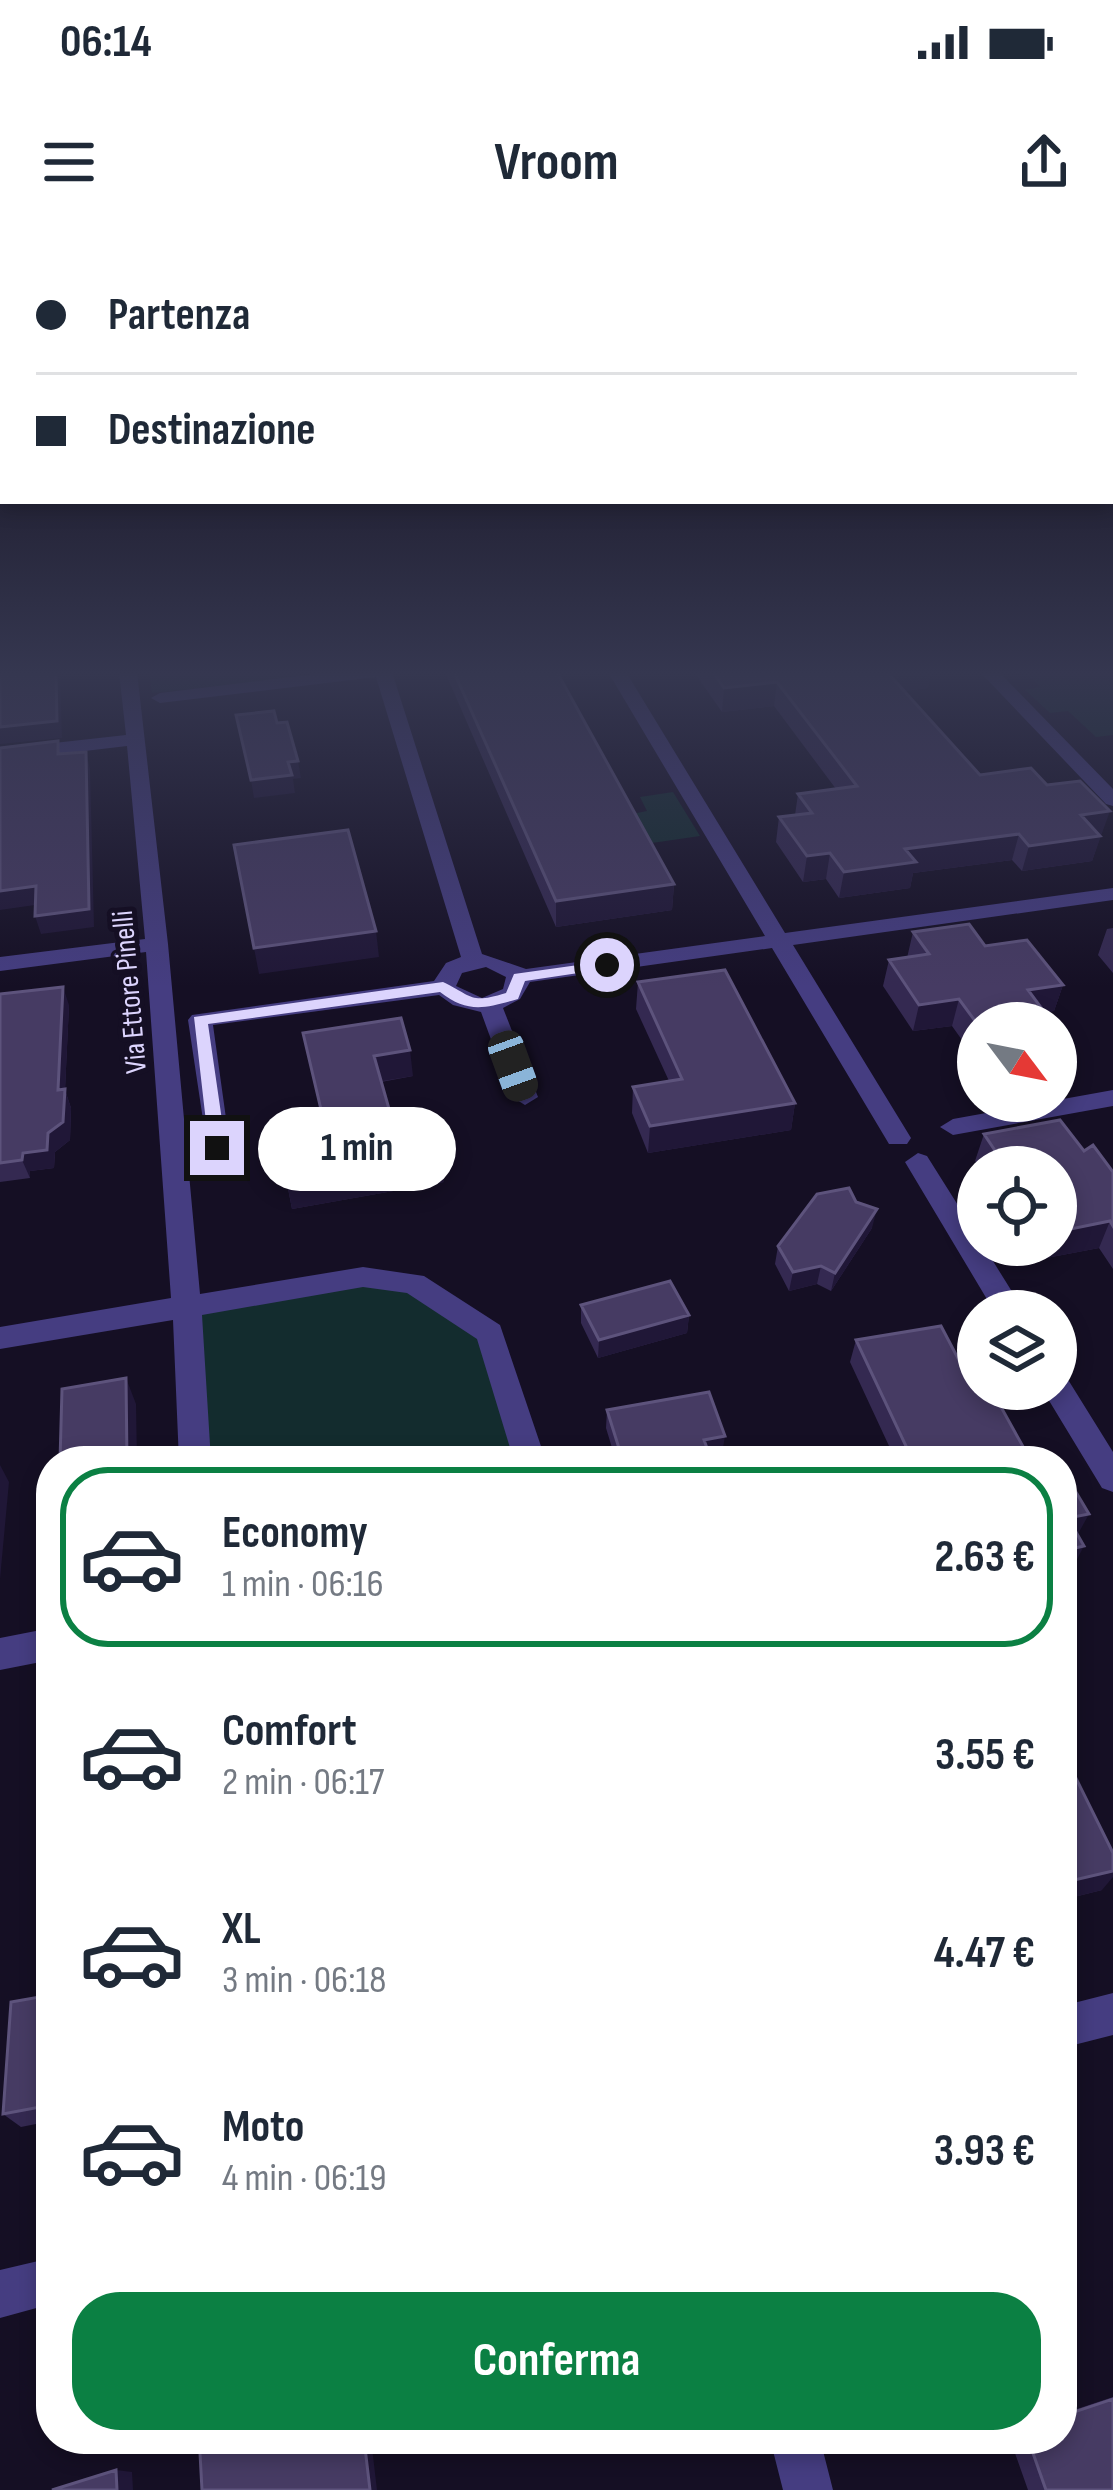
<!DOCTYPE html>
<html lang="it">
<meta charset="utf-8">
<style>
:root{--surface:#fff;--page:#f2f2f3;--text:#1f2937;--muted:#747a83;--line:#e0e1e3;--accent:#0b8043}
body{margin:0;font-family:"Sofia Sans Condensed",sans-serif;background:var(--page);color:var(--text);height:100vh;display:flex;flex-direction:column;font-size:45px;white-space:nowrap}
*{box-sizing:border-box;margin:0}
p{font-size:39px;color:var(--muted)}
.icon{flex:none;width:66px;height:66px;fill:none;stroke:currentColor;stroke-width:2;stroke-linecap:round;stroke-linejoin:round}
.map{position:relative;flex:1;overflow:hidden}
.details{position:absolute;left:36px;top:1206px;width:1041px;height:1008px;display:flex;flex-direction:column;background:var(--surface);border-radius:48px;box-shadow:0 6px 18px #0003}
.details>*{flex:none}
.banner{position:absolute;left:0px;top:0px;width:1113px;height:264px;box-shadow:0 6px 18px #0003;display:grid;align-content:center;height:264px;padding:0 36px;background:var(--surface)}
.needle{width:78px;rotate:122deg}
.buttons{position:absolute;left:957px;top:762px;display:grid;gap:24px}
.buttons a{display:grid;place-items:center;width:120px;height:120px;border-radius:50%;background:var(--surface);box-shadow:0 6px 18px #0003;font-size:60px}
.end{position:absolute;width:54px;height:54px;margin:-27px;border:15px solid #dcd4fd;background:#111;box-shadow:0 0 0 6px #111}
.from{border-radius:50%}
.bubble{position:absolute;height:84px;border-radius:42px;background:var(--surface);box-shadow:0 6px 18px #0003;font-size:39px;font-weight:700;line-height:84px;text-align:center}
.car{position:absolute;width:36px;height:72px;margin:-36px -18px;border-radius:15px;box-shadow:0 0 9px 3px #0007;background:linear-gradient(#222 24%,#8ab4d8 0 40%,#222 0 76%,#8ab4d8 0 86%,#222 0)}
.banner b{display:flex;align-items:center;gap:42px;height:114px;font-size:45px}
.banner b+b{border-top:3px solid var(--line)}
.banner i{width:30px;height:30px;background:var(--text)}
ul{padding:21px 0 0;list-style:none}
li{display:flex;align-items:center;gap:36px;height:180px;margin:0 24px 18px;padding:0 12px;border:6px solid transparent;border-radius:48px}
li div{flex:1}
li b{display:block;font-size:45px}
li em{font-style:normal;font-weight:700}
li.current{border-color:var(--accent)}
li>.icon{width:108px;height:108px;stroke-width:1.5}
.button{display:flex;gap:24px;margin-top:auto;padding:24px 36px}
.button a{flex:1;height:138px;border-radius:48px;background:var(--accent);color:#fff;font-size:48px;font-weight:700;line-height:138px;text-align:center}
.status{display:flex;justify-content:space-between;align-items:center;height:84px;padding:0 60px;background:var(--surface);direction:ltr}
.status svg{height:33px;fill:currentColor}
header{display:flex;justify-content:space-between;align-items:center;height:156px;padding:0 36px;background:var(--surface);font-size:54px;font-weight:700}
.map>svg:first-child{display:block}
.green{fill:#132c2e}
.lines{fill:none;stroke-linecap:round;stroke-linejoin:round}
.minor{fill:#453d81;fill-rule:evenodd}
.wall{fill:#342951}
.shaded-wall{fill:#201737}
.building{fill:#463b63;stroke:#5d537c;stroke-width:3}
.route{fill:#dcd4fd}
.labels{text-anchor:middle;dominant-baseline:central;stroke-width:10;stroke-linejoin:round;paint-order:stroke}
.far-street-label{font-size:30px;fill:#dcd4fd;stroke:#150f24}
</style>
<div class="status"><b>06:14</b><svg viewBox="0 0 49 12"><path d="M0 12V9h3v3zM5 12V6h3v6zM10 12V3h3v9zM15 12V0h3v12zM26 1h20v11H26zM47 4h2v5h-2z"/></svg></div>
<header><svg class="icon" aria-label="menu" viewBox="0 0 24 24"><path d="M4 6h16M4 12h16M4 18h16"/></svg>Vroom<svg class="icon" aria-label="share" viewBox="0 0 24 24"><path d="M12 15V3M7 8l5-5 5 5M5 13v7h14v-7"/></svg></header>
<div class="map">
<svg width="1113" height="2250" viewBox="0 0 1113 2250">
<rect width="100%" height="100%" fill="#150f24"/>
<path class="green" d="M 149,432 L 302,432 L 297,438 L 152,453 Z
M 1025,432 L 1113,432 L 1113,495 L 1096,497 L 1068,471 L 1050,473 L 1025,450 L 1041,447 Z
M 673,552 L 700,596 L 645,604 L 632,574 L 647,571 L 640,557 Z
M 363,1037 L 414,1043 L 490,1093 L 530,1221 L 194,1221 L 187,1066 Z"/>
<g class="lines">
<path class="minor" d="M 119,432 L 137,432 L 168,704 L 200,1054 L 363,1027 L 424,1036 L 500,1085 L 546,1221 L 514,1221 L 477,1099 L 407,1053 L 363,1047 L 202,1075 L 211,1221 L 179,1221 L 173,1080 L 0,1109 L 0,1087 L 171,1058 L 146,712 L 0,731 L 0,717 L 145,699 L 127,506 L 0,521 L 0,509 L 126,495 Z
M 332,432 L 392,432 L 482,714 L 526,729 L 765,696 L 608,432 L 626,432 L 785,693 L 1113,648 L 1113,660 L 793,705 L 911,898 L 907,904 L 889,904 L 772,708 L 530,742 L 520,759 L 503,768 L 538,857 L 525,865 L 512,857 L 481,772 L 453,765 L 439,755 L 213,785 L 230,907 L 217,916 L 208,913 L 188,780 L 192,775 L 434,741 L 446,723 L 461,717 L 376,437 L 160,463 L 151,458 L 160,453 ZM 486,727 L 506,737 L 503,749 L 482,758 L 456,746 L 462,733 Z
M 980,432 L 999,432 L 1113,549 L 1113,566 L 1106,564 Z
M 1113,850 L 1113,866 L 953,895 L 940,887 L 953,879 Z
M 918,913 L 927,916 L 978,997 L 978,1005 L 983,1005 L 1024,1071 L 994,1071 L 905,922 Z
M 1056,1134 L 1067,1138 L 1113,1212 L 1113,1252 L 1102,1248 L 1042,1149 L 1056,1149 Z
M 51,1388 L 51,1420 L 0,1430 L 0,1398 Z
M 1113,1753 L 1113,1795 L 1062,1808 L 1062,1766 Z
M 51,2018 L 51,2064 L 0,2078 L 0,2030 Z
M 770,2199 L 820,2199 L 833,2250 L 783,2250 Z"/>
</g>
<path class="wall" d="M 445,432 L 557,432 L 674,644 L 672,670 L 556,687 Z
M 694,432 L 931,432 L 928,448 L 904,451 L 980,535 L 1047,545 L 1102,597 L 1100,597 L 1092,621 L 1022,631 L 1012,620 L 913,633 L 910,648 L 839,658 L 826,639 L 803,642 L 776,602 L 779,577 L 795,575 L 798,554 L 836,549 L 774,466 L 722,472 Z
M 1113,688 L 1113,733 L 1098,715 L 1107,689 Z
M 913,692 L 1063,745 L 1054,771 L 978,783 L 978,813 L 972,814 L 952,786 L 913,791 L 883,746 L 889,720 L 907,718 Z
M 638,742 L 795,863 L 791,890 L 648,913 L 632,873 L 633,847 L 669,841 L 636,769 Z
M 0,754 L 69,765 L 65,850 L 71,868 L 70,900 L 55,912 L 54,928 L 30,931 L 30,938 L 0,942 Z
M 303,793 L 413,836 L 381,842 L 393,883 L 444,942 L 292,969 L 279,903 L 326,895 Z
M 984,894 L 1084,911 L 1113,932 L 1113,1029 L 1099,1008 L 1041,1019 L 1032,1005 L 1056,1005 L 1056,927 L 980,927 L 975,921 Z
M 872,988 L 831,1051 L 817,1044 L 789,1051 L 775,1024 L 778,1006 Z
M 581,1065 L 689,1075 L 687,1093 L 598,1118 L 581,1083 Z
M 856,1100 L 962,1126 L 1031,1221 L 896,1221 L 850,1122 Z
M 607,1170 L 722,1214 L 710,1216 L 709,1221 L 616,1221 L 606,1188 Z
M 1062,1510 L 1102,1650 L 1062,1660 Z
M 51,1755 L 51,1881 L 21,1887 L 3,1874 Z
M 1113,2157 L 1113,2250 L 1028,2250 L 1010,2199 L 1062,2199 L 1062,2174 Z"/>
<path class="shaded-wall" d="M 56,432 L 60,432 L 62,498 L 0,504 L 0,487 Z
M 884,432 L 931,432 L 928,448 L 880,453 Z
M 777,442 L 774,466 L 722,472 L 724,448 Z
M 86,512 L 90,529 L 94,687 L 41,694 L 35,676 Z
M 298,521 L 301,538 L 293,539 L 295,553 L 254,558 L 251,540 L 288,522 Z
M 1110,571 L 1092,621 L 1022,631 L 1029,606 L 1081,575 Z
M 1019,594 L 1012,620 L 913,633 L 910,648 L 839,658 L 844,632 L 905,609 Z
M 830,613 L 826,639 L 803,642 L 807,616 Z
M 674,644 L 672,670 L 556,687 L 556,661 Z
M 36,646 L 42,664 L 0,670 L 0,651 Z
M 376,691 L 379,717 L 259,734 L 254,708 Z
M 1063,745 L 1054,771 L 1020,777 L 1028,750 Z
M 63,747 L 69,765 L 65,850 L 71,868 L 70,900 L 55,912 L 54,928 L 30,931 L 30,938 L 22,920 L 23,913 L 48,893 L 58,850 Z
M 959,759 L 952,786 L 913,791 L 919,765 Z
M 1048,777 L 1046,783 L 1008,783 Z
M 978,792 L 978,813 L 972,814 Z
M 410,810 L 413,836 L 377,842 L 374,816 Z
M 795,863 L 791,890 L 648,913 L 650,886 Z
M 441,915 L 444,942 L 292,969 L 287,942 Z
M 877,969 L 872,988 L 831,1051 L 835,1033 Z
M 1110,981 L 1099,1008 L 1041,1019 L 1046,1005 L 1056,1005 L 1056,992 Z
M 821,1026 L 817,1044 L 789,1051 L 793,1032 Z
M 689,1075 L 687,1093 L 598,1118 L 599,1100 Z
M 126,1138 L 136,1164 L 137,1221 L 127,1221 Z
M 725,1196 L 722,1214 L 710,1216 L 709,1221 L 681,1221 L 704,1200 Z
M 0,1225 L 9,1242 L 0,1339 Z
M 1089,1274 L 1078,1294 L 1068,1278 Z
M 1084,1306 L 1073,1327 L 1062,1329 L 1062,1311 Z
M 1113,1631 L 1113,1637 L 1102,1650 L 1062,1660 L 1062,1651 L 1070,1641 Z
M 364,2199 L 371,2199 L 377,2250 L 370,2250 Z
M 116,2230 L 132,2232 L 133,2250 L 117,2250 Z"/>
<path class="building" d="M 0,432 L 56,432 L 57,481 L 0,487 Z
M 454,432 L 557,432 L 674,644 L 556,661 Z
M 713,432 L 887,432 L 980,535 L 1031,528 L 1047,545 L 1080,541 L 1110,571 L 1081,575 L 1100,596 L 1029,606 L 1019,594 L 905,609 L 916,622 L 844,632 L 830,613 L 807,616 L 779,577 L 812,573 L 798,554 L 857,546 L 777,442 L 724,448 Z
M 274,471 L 277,483 L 287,482 L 298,521 L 288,522 L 292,535 L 251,540 L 236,475 Z
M 58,501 L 58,514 L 86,512 L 89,669 L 35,676 L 36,646 L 0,651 L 0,508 Z
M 348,590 L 376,691 L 254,708 L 234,605 Z
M 969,684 L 985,706 L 1027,700 L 1063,745 L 1028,750 L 1048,777 L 1008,783 L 978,783 L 978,785 L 959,759 L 919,765 L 889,720 L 929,714 L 913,692 Z
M 725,730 L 795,863 L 650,886 L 633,847 L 682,839 L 638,742 Z
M 63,747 L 58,850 L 65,849 L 63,882 L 48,893 L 47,910 L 23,913 L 22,920 L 0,923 L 0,754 Z
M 401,778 L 410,810 L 374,816 L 393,883 L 430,877 L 441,915 L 287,942 L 279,903 L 327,895 L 303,793 Z
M 1060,880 L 1084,911 L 1093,905 L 1113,932 L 1113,986 L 1110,981 L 1056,992 L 1056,927 L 1006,927 L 984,894 Z
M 849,948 L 856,962 L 877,969 L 835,1033 L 821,1026 L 793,1032 L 778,1006 L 817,954 Z
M 670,1041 L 689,1075 L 599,1100 L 581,1065 Z
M 941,1086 L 962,1126 L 977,1123 L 978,1149 L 991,1149 L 1031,1221 L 913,1221 L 856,1100 Z
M 126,1138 L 127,1221 L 60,1221 L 62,1149 Z
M 709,1152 L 725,1196 L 704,1200 L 710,1216 L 681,1221 L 623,1221 L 607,1170 Z
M 1067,1237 L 1089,1274 L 1068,1278 L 1084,1306 L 1062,1311 L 1062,1238 Z
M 1062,1510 L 1113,1613 L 1113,1631 L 1070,1641 L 1062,1623 Z
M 51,1755 L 51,1865 L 3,1874 L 11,1762 Z
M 1113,2159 L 1113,2250 L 1046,2250 L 1028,2199 L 1062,2199 L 1062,2176 Z
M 245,2199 L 364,2199 L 370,2250 L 202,2250 L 200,2213 Z
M 116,2230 L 117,2250 L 52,2250 Z"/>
<linearGradient id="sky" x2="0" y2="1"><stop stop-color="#0c0814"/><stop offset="0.58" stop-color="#353750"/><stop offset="1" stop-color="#353750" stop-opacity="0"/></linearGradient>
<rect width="1113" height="747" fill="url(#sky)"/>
<path class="route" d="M 607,721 L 612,728 L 525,741 L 518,759 C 486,768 468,774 440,752 L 208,784 L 226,908 L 217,913 L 209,908 L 194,777 L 443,742 C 474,757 470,764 506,753 L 514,734 Z"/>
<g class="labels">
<g class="far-street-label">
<text transform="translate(130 752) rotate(-95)">Via Ettore Pinelli</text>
</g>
</g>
</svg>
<div class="buttons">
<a><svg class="needle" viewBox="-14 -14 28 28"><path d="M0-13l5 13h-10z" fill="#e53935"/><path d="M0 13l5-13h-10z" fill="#747a83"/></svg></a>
<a><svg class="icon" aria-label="locate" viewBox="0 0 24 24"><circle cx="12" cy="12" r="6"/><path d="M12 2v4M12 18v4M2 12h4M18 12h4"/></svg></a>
<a><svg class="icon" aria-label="layers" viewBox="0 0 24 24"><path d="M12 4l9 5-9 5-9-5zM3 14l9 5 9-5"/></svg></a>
</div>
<i class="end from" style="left:607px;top:725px"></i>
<i class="end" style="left:217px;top:908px"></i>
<div class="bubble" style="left:258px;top:867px;width:198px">1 min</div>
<i class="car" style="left:513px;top:826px;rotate:160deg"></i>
<div class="banner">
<b><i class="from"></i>Partenza</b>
<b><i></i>Destinazione</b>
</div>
<section class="details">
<ul>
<li class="current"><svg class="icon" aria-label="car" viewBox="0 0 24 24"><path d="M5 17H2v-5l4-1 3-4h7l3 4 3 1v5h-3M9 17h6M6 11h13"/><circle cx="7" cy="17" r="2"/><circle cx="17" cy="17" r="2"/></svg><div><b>Economy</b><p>1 min · 06:16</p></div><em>2.63 €</em></li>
<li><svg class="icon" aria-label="car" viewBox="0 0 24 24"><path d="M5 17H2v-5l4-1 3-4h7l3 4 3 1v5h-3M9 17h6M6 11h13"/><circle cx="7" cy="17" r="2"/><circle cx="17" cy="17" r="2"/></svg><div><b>Comfort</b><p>2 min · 06:17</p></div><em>3.55 €</em></li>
<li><svg class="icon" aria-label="car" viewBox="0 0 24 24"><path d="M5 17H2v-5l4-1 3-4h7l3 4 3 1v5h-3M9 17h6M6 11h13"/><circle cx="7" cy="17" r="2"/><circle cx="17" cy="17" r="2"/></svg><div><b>XL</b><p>3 min · 06:18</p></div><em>4.47 €</em></li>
<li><svg class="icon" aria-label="car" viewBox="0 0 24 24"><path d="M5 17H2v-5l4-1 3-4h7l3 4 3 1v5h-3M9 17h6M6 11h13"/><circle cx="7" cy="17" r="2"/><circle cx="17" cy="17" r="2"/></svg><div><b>Moto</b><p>4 min · 06:19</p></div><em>3.93 €</em></li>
</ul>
<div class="button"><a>Conferma</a></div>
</section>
</div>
